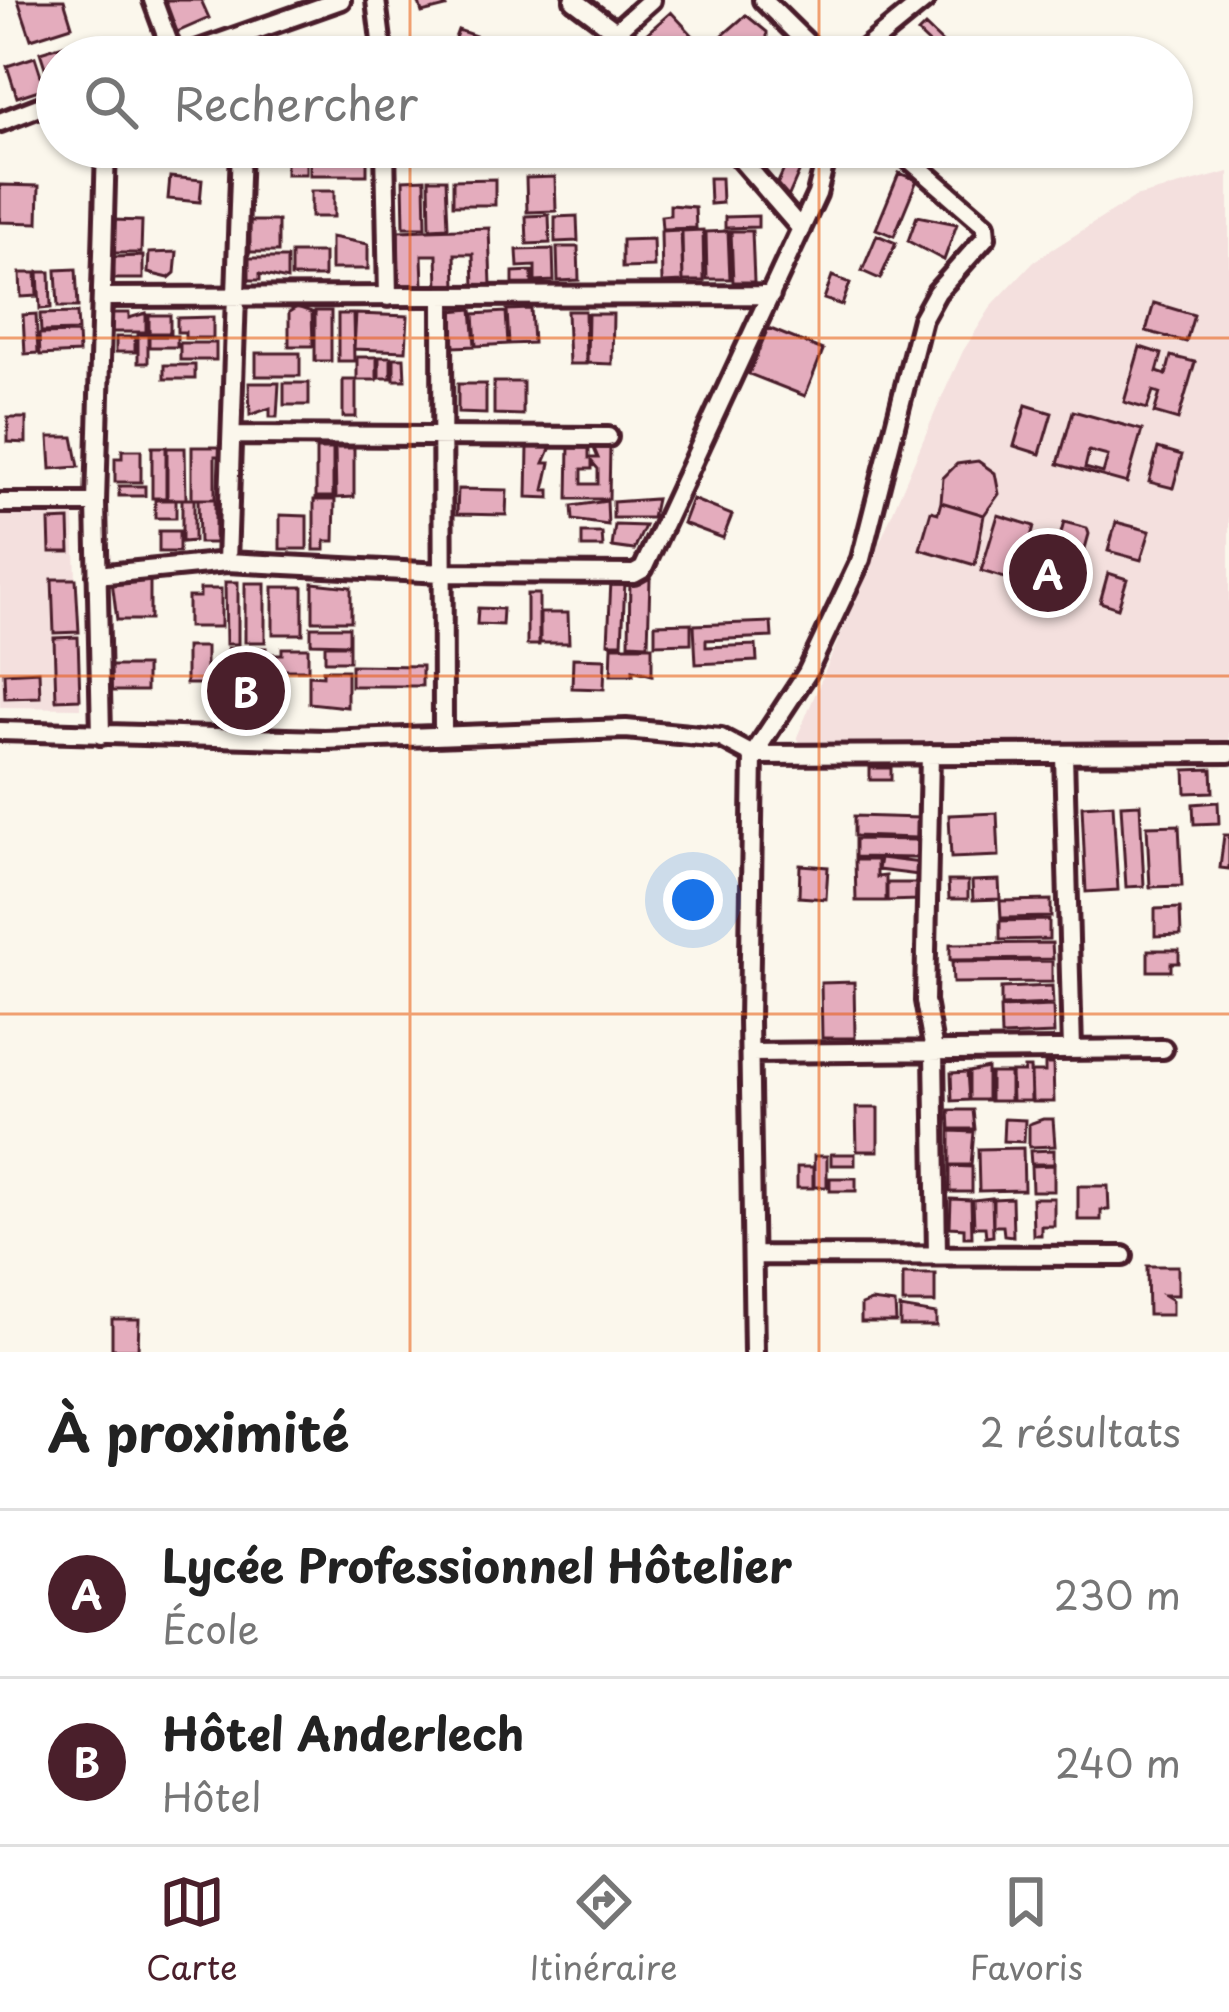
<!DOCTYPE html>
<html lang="fr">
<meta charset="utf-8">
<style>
body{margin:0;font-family:"Playpen Sans",sans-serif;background:#f2f2f2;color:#222}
.you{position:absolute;left:693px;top:900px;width:42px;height:42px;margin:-30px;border:9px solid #fff;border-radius:50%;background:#1a73e8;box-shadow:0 0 0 18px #1a73e833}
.badge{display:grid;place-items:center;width:78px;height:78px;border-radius:50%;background:#4a1f2b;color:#fff;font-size:39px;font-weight:700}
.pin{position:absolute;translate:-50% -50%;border:6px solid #fff;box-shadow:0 3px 12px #0006}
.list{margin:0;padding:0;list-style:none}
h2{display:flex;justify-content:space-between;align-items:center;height:156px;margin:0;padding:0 48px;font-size:51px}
h2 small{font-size:39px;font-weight:400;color:#767676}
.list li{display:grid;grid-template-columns:78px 1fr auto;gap:36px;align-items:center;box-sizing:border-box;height:168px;padding:0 48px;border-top:3px solid #e0e0e0}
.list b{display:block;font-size:45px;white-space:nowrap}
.list p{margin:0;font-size:39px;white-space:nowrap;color:#767676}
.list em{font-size:39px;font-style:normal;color:#767676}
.icon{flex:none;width:66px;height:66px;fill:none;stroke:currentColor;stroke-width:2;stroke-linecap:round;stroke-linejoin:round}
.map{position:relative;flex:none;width:1229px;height:1352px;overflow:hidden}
.search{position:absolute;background:#fff;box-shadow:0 3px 9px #0004;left:36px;right:36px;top:36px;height:132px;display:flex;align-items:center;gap:30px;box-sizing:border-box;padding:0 42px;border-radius:66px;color:#767676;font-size:45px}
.sheet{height:492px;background:#fff}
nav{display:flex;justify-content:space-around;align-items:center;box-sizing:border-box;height:168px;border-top:3px solid #e0e0e0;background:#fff;font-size:33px;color:#767676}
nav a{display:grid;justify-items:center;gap:6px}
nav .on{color:#4a1f2b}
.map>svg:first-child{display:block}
.built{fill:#f4e0de}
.building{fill:#e4acbd;stroke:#4a1f2b;stroke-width:3;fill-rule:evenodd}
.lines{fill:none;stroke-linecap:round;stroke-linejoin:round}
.street-casing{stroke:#4a1f2b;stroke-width:26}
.street{stroke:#fbf7ec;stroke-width:16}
.grid{fill:none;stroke:#e8590c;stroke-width:3;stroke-opacity:0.55}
</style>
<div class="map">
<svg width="1229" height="1352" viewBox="0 0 1229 1352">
<rect width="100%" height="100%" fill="#fbf7ec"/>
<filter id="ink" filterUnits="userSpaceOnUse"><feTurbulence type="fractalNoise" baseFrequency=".00833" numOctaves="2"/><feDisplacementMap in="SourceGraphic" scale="24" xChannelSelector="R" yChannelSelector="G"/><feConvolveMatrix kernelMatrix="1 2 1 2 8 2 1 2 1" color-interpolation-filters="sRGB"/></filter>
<g filter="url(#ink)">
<path class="built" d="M 1229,172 L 1229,741 L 802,746 L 797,737 L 936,410 L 963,351 L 993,304 L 1034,261 L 1135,197 Z
M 0,516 L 74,516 L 80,708 L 0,707 Z"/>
<path class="building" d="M 18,0 L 64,0 L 72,26 L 31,39 Z
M 163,0 L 201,0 L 209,18 L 177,32 Z
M 418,0 L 444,0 L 446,7 L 422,13 Z
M 671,12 L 698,41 L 680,57 L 663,43 L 656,50 L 644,36 Z
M 746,15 L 767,32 L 767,40 L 743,57 L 723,35 Z
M 925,26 L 947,47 L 940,54 L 918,33 Z
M 458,30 L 534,56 L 533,57 L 448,57 Z
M 76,41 L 81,57 L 57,57 L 57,87 L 52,89 L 40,52 Z
M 35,57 L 45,88 L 17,97 L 7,66 Z
M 286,147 L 306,147 L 306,174 L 286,174 Z
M 310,147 L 367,147 L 367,175 L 310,175 Z
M 794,147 L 810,147 L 787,200 L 776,187 Z
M 899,173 L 917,180 L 894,236 L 876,229 Z
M 170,177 L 202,180 L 200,202 L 168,199 Z
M 555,177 L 556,211 L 527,212 L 526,178 Z
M 709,178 L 721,178 L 722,203 L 710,204 Z
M 425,179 L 426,227 L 404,227 L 403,180 Z
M 429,179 L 446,179 L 448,227 L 430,228 Z
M 495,179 L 495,205 L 453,205 L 453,180 Z
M 0,185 L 39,186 L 38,223 L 0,222 Z
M 311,191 L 334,191 L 334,217 L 311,217 Z
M 670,205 L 695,207 L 696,228 L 662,229 L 661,216 L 670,215 Z
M 549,215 L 550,243 L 527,244 L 526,216 Z
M 577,216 L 578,241 L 555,242 L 555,217 Z
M 758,216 L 758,227 L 725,228 L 725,217 Z
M 917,216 L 957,224 L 944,260 L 908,241 Z
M 113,220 L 142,221 L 141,253 L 113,253 Z
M 250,221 L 278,221 L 278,252 L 250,252 Z
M 489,228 L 491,286 L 474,287 L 473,254 L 455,254 L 456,287 L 438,288 L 437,255 L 422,255 L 423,285 L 399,286 L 398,231 Z
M 681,230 L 683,282 L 662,283 L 661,231 Z
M 703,230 L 704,281 L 683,281 L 682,231 Z
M 728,231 L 730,279 L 707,279 L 706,232 Z
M 731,231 L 752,231 L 754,282 L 733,282 Z
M 877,235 L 896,243 L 880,279 L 862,271 Z
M 331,237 L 368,244 L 368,269 L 331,269 Z
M 653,239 L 654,267 L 622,268 L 622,240 Z
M 557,247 L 578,247 L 579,280 L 558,281 Z
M 553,249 L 554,281 L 535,282 L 535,266 L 518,267 L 517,250 Z
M 177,252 L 175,273 L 169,278 L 148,273 L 149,253 Z
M 291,253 L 324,253 L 324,277 L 291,277 Z
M 143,256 L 143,279 L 114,279 L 113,257 Z
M 249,258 L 287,258 L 287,280 L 260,274 L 260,280 L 249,280 Z
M 76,269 L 78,307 L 58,307 L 56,270 Z
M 532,271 L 532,286 L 513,287 L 513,272 Z
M 38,272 L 50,272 L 51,308 L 40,309 Z
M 20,273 L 36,273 L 37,296 L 21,297 Z
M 832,276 L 850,283 L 842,305 L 824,299 Z
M 1154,303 L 1194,315 L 1186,342 L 1146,331 Z
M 297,307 L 312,312 L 313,346 L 289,346 L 289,312 Z
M 472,309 L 475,346 L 454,347 L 451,311 Z
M 531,309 L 533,343 L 509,344 L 507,310 Z
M 315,311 L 331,311 L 331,361 L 315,361 Z
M 567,311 L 585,311 L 586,364 L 569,364 Z
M 506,312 L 508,344 L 476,346 L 474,314 Z
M 77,313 L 78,331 L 41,332 L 40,314 Z
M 112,313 L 129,313 L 129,318 L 146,313 L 146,332 L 112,332 Z
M 36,314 L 38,353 L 25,354 L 23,315 Z
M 338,314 L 353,314 L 354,361 L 338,361 Z
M 356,314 L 408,316 L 406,351 L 354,349 Z
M 588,314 L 613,314 L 612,364 L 587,363 Z
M 149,315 L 170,315 L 170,333 L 149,333 Z
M 213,317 L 213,338 L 185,338 L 185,332 L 177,332 L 177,318 Z
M 768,328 L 823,350 L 805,396 L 749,374 Z
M 78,333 L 79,353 L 40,355 L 39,334 Z
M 138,335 L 148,335 L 148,363 L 138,363 Z
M 149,336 L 177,336 L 177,347 L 149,347 Z
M 116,337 L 135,337 L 135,352 L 116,352 Z
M 180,343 L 216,343 L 216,360 L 180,360 Z
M 1140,347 L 1162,354 L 1157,372 L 1166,375 L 1171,356 L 1195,362 L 1178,420 L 1154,413 L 1160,393 L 1153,391 L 1147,409 L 1124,402 Z
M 256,353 L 300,353 L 300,376 L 256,376 Z
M 357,357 L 377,357 L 377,380 L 357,380 Z
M 379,357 L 391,357 L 391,378 L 379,378 Z
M 394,358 L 404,358 L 405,380 L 394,380 Z
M 164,365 L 195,365 L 195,379 L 164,379 Z
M 343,380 L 356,380 L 356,417 L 343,417 Z
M 494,382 L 523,382 L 523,415 L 494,414 Z
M 249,383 L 279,383 L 277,417 L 270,417 L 270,408 L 250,415 Z
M 284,383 L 309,383 L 309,405 L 284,405 Z
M 458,384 L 486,384 L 486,414 L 458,413 Z
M 1026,405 L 1052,413 L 1040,454 L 1014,446 Z
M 1073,411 L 1142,430 L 1127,483 L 1058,464 ZM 1089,451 L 1108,456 L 1103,473 L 1085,468 Z
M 8,418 L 26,418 L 26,443 L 8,442 Z
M 49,437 L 73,437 L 79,467 L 51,469 Z
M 569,445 L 589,446 L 589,458 L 598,458 L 593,446 L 610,446 L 609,499 L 568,499 ZM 592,462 L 598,469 L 598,484 L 582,484 L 582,469 L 592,469 Z
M 152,447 L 166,447 L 166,498 L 152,498 Z
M 192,447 L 220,447 L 220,456 L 215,456 L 215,499 L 192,499 Z
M 528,447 L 551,447 L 544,463 L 550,463 L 544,490 L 550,490 L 550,498 L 527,497 Z
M 167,448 L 185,448 L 186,499 L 167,499 Z
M 335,448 L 354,448 L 354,497 L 336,498 Z
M 1158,448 L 1182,455 L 1173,488 L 1149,482 Z
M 316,449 L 333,449 L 333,497 L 316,497 Z
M 122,450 L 141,450 L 141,482 L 115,482 L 115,458 L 122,458 Z
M 978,461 L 995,473 L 999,494 L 984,515 L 941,502 L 943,478 L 957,464 Z
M 119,486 L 145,486 L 145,496 L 119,496 Z
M 458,489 L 507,490 L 506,515 L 457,514 Z
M 182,499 L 194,499 L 194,541 L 182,542 Z
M 198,499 L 215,499 L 215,543 L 199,543 Z
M 656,499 L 652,518 L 613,518 L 613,502 Z
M 692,499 L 732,515 L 723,538 L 683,523 Z
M 155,500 L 176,500 L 176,518 L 155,518 Z
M 314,500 L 335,500 L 334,541 L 325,541 L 325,550 L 314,550 Z
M 607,501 L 608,525 L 573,520 L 572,506 Z
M 941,502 L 984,515 L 975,565 L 920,549 L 931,511 L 938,513 Z
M 280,515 L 307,516 L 307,549 L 280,549 Z
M 998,515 L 1034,526 L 1028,548 L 1033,550 L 1018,582 L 981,571 Z
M 69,520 L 70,552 L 50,552 L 49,521 Z
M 1064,522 L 1087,528 L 1089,534 L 1073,592 L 1047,585 Z
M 1116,522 L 1150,531 L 1141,560 L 1108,551 Z
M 615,525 L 645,526 L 634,550 L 612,547 Z
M 159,531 L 179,531 L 179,552 L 159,552 Z
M 582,533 L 602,533 L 603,547 L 582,547 Z
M 1108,573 L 1127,579 L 1118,608 L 1100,602 Z
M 52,579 L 76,579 L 79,632 L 54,633 Z
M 630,579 L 650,579 L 648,644 L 629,643 Z
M 112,581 L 150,581 L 150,620 L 117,620 Z
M 611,581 L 625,582 L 622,643 L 608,643 Z
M 225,582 L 238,582 L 238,644 L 226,644 Z
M 245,583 L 265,583 L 265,642 L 245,642 Z
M 313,583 L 351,587 L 351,621 L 313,621 Z
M 273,587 L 303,587 L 303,634 L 273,634 Z
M 200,589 L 221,589 L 221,627 L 188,627 L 188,597 L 200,597 Z
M 527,594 L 539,594 L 539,645 L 527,645 Z
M 478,608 L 503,609 L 502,625 L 477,624 Z
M 540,613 L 568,613 L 569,643 L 540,643 Z
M 771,622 L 772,637 L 706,640 L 706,647 L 756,645 L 757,661 L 696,664 L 694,625 Z
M 691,623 L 691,643 L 655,644 L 655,624 Z
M 311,627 L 349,627 L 349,644 L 311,643 Z
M 78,637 L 80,699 L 56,700 L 54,638 Z
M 325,645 L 349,645 L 349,661 L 325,661 Z
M 612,646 L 652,646 L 652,675 L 633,670 L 633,675 L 611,675 Z
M 186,647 L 206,647 L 206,684 L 186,684 Z
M 228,648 L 266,648 L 266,697 L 228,697 Z
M 282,648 L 308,648 L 308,670 L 268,670 L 267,654 L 282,654 Z
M 573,658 L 605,659 L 604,689 L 572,688 Z
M 351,665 L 422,666 L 422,686 L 351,686 Z
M 109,666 L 146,666 L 146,691 L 109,691 Z
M 323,670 L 347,670 L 347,707 L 309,703 L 309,675 L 323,676 Z
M 39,671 L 40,697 L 5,698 L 4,673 Z
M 870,768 L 891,768 L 891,780 L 870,780 Z
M 1212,769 L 1213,792 L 1186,793 L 1185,770 Z
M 1218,802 L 1219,823 L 1194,824 L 1193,804 Z
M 1113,804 L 1118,890 L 1086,892 L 1082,806 Z
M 1140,804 L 1144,886 L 1126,887 L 1121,805 Z
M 997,813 L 999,856 L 951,858 L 949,815 Z
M 854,816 L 919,818 L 918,838 L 854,836 Z
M 1179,825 L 1182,886 L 1150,887 L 1147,826 Z
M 1224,835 L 1229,835 L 1229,869 L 1220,868 Z
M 855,839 L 917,840 L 917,858 L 855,857 Z
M 880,858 L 921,863 L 919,875 L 878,870 Z
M 855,860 L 877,860 L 877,877 L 886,876 L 886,901 L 856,901 Z
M 800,865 L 828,867 L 826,899 L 799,897 Z
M 999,880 L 1000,899 L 973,900 L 972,881 Z
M 948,881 L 968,881 L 968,899 L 949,899 Z
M 887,883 L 919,883 L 919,900 L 887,901 Z
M 1051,900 L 1051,917 L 1001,918 L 1000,901 Z
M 1180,908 L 1181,935 L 1155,936 L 1155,909 Z
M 1049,920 L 1049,939 L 1000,940 L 1000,921 Z
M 1052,943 L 1053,959 L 950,960 L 950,944 Z
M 1148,950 L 1179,950 L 1179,963 L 1171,963 L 1171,971 L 1148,971 Z
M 1052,961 L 1052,982 L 953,983 L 952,962 Z
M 854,982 L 855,1038 L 822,1038 L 821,983 Z
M 1052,986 L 1053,1004 L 1001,1006 L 1001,988 Z
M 1053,1006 L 1054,1034 L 1001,1036 L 1000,1008 Z
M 1045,1064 L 1053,1064 L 1054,1102 L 1032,1102 L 1031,1072 L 1045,1072 Z
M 987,1068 L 987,1100 L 969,1100 L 969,1072 Z
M 1024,1068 L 1030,1068 L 1031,1101 L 1012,1101 L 1011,1072 L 1024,1072 Z
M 967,1072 L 969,1100 L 952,1101 L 951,1073 Z
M 990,1073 L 1010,1073 L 1010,1101 L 990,1101 Z
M 856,1108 L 878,1108 L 878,1151 L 857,1151 Z
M 949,1110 L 973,1110 L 975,1129 L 950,1129 Z
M 1004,1119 L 1025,1120 L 1024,1142 L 1003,1141 Z
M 1043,1119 L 1053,1119 L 1055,1146 L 1029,1147 L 1029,1124 Z
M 950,1131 L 974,1132 L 971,1165 L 950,1165 Z
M 1023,1148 L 1024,1190 L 979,1191 L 978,1149 Z
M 1054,1150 L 1054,1164 L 1031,1164 L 1030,1151 Z
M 831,1154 L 855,1154 L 855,1165 L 831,1165 Z
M 814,1156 L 827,1156 L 827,1187 L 814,1187 Z
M 1054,1165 L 1054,1191 L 1032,1191 L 1031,1166 Z
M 950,1166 L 972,1167 L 972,1192 L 950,1192 Z
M 797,1167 L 813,1167 L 813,1188 L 797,1188 Z
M 830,1178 L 856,1178 L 856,1191 L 830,1191 Z
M 1078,1186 L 1108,1186 L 1109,1210 L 1101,1210 L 1101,1220 L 1078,1220 Z
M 992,1198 L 993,1236 L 986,1237 L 985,1227 L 974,1227 L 973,1200 Z
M 1012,1198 L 1013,1236 L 1004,1235 L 1003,1226 L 993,1226 L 993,1199 Z
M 1032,1198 L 1054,1198 L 1054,1226 L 1041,1226 L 1041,1235 L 1033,1235 Z
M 951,1199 L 971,1200 L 972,1237 L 964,1237 L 964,1228 L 950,1227 Z
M 1147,1266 L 1178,1266 L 1178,1295 L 1164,1295 L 1172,1300 L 1172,1315 L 1148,1315 Z
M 903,1274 L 935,1274 L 935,1303 L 903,1303 Z
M 871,1301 L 895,1304 L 896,1322 L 861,1322 L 861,1305 Z
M 900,1308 L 936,1314 L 936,1326 L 900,1326 Z
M 112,1319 L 139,1319 L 138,1349 L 112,1349 Z"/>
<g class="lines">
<defs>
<path id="street" d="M 153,0 L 174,57
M 376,0 L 383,57
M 574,0 L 650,57
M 763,0 L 821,57
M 616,31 L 651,0
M 179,57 L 341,0
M 855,57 L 925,0
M 0,122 L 57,100
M 385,147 L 388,297
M 730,147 L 801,229
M 104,297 L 771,295
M 442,298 L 443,734
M 232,435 L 608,437
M 0,503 L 96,503
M 227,562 L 241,147
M 97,575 L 227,562 L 443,573 L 634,574 L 643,569 L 817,194 L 828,150
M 0,731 L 324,740 L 626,729 L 721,738 L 753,755 L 1229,753
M 101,735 L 96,503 L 106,147
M 930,754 L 925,1001 L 934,1051 L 937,1255
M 1064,755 L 1072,1050
M 750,1053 L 1163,1049
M 754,1255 L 1123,1256
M 754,1352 L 749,1020 L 753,755 L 807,673 L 861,559 L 922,319 L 937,292 L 986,237 L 985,225 L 909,159"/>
</defs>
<use href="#street" class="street-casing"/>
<use href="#street" class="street"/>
</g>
</g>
<path class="grid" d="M 410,0 L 410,57M 819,0 L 819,57M 410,147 L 410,1352M 819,147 L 819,1352M 0,338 L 1229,338M 0,676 L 1229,676M 0,1014 L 1229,1014"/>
</svg>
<div class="you"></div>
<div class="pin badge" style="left:1048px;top:573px">A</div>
<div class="pin badge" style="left:246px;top:691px">B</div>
<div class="search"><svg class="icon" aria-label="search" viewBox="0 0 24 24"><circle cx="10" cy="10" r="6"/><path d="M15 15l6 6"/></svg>Rechercher</div>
</div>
<section class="sheet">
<h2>À proximité<small>2 résultats</small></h2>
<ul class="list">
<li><span class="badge">A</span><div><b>Lycée Professionnel Hôtelier</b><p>École</p></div><em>230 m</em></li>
<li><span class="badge">B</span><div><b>Hôtel Anderlech</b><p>Hôtel</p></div><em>240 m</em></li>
</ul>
</section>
<nav>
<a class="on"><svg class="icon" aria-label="map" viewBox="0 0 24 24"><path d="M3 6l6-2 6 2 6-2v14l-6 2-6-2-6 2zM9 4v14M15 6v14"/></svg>Carte</a>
<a><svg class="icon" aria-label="directions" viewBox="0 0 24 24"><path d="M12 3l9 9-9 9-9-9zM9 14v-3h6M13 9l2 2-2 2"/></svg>Itinéraire</a>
<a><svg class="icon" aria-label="saved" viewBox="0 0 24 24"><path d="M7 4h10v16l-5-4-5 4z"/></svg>Favoris</a>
</nav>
